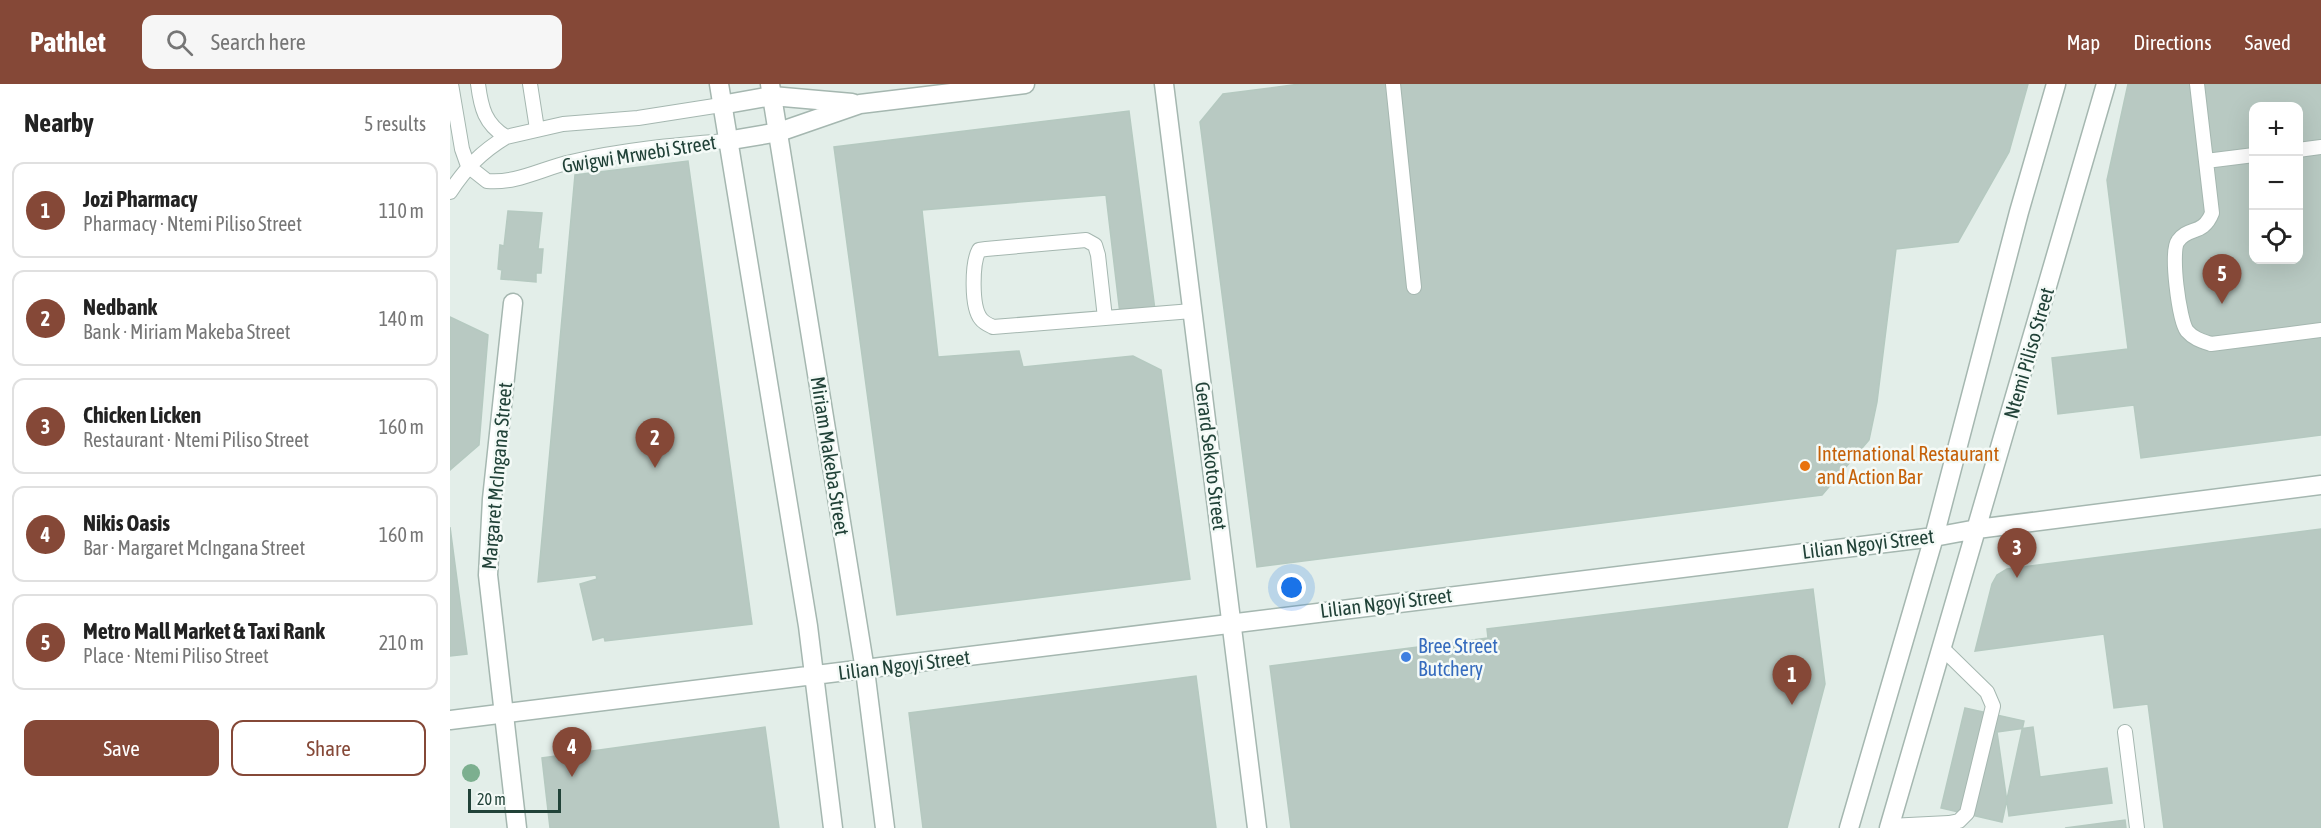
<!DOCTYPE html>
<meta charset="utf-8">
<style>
body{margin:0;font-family:"Asap Condensed",sans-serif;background:#f6f6f6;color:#222}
.controls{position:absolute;right:18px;top:18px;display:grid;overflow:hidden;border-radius:12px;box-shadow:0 6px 24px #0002}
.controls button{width:54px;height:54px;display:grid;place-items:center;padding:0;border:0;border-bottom:2px solid #e0e0e0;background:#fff;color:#222;font:30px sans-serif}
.scale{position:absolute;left:18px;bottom:15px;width:93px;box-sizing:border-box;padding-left:6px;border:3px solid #214238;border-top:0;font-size:16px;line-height:21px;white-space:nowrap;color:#214238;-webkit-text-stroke:4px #f4faf7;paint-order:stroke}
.you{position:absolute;left:842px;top:504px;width:21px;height:21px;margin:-15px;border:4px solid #fff;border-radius:50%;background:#1a73e8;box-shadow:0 0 0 9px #1a73e833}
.badge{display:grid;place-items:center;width:39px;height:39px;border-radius:50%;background:#854837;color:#fff;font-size:20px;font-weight:700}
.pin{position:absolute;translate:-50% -50px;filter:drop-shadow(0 2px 3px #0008)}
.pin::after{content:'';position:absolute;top:32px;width:21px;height:18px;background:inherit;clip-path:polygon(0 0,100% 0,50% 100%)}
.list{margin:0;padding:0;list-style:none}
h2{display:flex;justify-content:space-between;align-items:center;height:78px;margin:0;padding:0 24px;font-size:26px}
h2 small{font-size:20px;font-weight:400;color:#767676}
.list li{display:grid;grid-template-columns:39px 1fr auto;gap:18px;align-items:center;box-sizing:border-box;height:96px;margin:0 12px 12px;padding:0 12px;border:2px solid #e0e0e0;border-radius:12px}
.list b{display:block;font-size:22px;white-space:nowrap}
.list p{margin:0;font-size:20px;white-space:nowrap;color:#767676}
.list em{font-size:20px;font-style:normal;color:#767676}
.actions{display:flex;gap:12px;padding:18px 24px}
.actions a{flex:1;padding:14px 0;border:2px solid #854837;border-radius:12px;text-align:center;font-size:21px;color:#854837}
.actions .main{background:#854837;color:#fff}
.icon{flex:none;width:33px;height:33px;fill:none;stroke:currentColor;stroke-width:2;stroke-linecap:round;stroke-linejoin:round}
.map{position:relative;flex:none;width:1871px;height:744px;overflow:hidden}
header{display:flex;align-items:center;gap:36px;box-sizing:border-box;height:84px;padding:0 30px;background:#854837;color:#fff}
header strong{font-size:28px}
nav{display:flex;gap:33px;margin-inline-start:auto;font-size:21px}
.search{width:420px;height:54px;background:#f6f6f6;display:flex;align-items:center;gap:15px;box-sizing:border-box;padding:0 21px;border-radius:12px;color:#767676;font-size:22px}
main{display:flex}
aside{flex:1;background:#fff}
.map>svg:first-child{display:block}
.building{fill:#b8c9c2;stroke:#b5c9c0;stroke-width:1.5;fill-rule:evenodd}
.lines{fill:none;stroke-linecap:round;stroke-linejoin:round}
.service-casing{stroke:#a5b7b0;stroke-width:16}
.minor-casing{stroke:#a5b7b0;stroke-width:21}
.tertiary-casing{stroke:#a5b7b0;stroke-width:21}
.service{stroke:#fff;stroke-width:14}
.minor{stroke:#fff;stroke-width:18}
.tertiary{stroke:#fff;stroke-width:18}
.tree{fill:#7caf8f}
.food-dot{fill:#e8710a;stroke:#f4faf7;stroke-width:2}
.shop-dot{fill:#3f7fe0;stroke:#f4faf7;stroke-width:2}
.labels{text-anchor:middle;stroke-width:5;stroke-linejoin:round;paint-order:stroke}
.street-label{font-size:20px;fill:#214238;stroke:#f4faf7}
.food-label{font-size:20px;fill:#c56008;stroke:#f4faf7;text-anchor:start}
.shop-label{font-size:20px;fill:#366cbe;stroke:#f4faf7;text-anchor:start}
</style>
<header>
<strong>Pathlet</strong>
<div class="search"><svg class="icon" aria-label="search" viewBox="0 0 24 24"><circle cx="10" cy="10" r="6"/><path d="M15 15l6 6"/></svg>Search here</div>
<nav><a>Map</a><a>Directions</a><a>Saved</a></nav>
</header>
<main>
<aside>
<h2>Nearby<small>5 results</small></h2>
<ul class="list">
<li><span class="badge">1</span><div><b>Jozi Pharmacy</b><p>Pharmacy · Ntemi Piliso Street</p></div><em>110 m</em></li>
<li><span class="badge">2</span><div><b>Nedbank</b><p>Bank · Miriam Makeba Street</p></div><em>140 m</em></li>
<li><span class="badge">3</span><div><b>Chicken Licken</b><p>Restaurant · Ntemi Piliso Street</p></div><em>160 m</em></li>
<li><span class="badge">4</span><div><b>Nikis Oasis</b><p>Bar · Margaret McIngana Street</p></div><em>160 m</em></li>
<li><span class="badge">5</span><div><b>Metro Mall Market &amp; Taxi Rank</b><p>Place · Ntemi Piliso Street</p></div><em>210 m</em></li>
</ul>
<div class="actions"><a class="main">Save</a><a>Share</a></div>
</aside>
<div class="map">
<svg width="1871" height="744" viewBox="0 0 1871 744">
<rect width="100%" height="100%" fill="#e3eee9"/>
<path class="building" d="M 850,0 L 1578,0 L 1559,68 L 1508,158 L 1446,165 L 1427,318 L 1419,356 L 1372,411 L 807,483 L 750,38 L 773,10 Z
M 1678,0 L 1871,0 L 1871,351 L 1691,374 L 1684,321 L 1608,330 L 1602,274 L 1678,265 L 1657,96 ZM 1804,22 L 1848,22 L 1848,176 L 1804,176 Z
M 679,27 L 705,226 L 670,230 L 656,111 L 472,126 L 488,273 L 569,267 L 573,283 L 683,272 L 711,286 L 740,495 L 447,531 L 384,63 Z
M 238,77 L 302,540 L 155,557 L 154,553 L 143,556 L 130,500 L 147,495 L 146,491 L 88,498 L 125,91 Z
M 58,127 L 92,129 L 88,165 L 93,165 L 91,189 L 86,189 L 86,198 L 51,195 L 52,186 L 48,185 L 50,161 L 54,162 Z
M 0,233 L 38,251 L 29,361 L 0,386 Z
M 0,443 L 17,570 L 0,572 Z
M 1871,445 L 1871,744 L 1714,744 L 1698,620 L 1664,624 L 1654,550 L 1525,567 L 1542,500 L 1547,491 L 1557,485 Z
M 1363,505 L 1375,600 L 1337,744 L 841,744 L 820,582 L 1038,554 L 1037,545 Z
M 746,592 L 766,744 L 473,744 L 459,629 Z
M 1515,624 L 1574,637 L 1552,738 L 1491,724 Z
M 315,643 L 329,744 L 100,744 L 92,674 Z
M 1583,643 L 1590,693 L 1657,684 L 1662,719 L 1559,732 L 1547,648 Z
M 1675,736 L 1676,744 L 1615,744 Z"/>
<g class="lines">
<defs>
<path id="service" d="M 1,0 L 12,65 L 18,82 L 37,97 C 66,100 93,84 121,78 C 172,66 224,61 276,57
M 28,0 C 31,24 35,40 56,53 L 113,40 L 188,34 L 271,21
M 80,0 L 87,45
M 943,0 L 964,203
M 1747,0 L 1762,129 C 1753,152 1738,142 1728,157 C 1720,167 1729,236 1737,247 C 1744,255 1752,257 1761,260 L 1871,246
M 1848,66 L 1871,63
M 1756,77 L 1804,71
M 0,108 C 16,84 31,68 56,53
M 655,234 L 648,171 L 645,161 L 636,156 L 536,165 L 529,166 C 522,179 521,223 531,235 C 534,239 539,241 543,243 L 742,227
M 1675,648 L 1687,744
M 1439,742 L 1499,739 L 1509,737 L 1517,729 L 1543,622 L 1537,608 L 1492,564"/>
<path id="minor" d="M 714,0 L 807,744
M 271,21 L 322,12 L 402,19
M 276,57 L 329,48 L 410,20 L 575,0
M 63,219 L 42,415 L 38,491 L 67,744"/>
<path id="tertiary" d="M 269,0 L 358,542 L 383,744
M 320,0 L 415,586 L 435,744
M 0,636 L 1484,453 L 1527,445 L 1871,401
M 1399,744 L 1484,453 L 1569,128 L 1606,0
M 1439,744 L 1656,0"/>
</defs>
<use href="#service" class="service-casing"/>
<use href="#minor" class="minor-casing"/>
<use href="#tertiary" class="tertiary-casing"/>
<use href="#service" class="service"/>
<use href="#minor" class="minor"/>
<use href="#tertiary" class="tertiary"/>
</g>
<circle class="tree" cx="21" cy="689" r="9"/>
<circle class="food-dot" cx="1355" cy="382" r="6"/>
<circle class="shop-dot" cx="956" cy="573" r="6"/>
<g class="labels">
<g class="street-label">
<text transform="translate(189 70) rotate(-9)" y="7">Gwigwi Mrwebi Street</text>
<text transform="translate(1579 269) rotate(-74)" y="7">Ntemi Piliso Street</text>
<text transform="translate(380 372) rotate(81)" y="7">Miriam Makeba Street</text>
<text transform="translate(761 372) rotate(83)" y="7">Gerard Sekoto Street</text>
<text transform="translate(47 392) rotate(-85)" y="7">Margaret McIngana Street</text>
<text transform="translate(1418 460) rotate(-7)" y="7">Lilian Ngoyi Street</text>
<text transform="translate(936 519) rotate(-7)" y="7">Lilian Ngoyi Street</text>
<text transform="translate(454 581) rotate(-7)" y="7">Lilian Ngoyi Street</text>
</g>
<g class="food-label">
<text x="1367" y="377">International Restaurant<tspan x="1367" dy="23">and Action Bar</tspan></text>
</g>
<g class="shop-label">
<text x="968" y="569">Bree Street<tspan x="968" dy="23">Butchery</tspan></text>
</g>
</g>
</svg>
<div class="controls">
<button>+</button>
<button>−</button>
<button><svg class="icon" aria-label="locate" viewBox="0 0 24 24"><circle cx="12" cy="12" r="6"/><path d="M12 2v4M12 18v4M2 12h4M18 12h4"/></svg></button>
</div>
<div class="scale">20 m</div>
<div class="you"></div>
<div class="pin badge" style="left:1342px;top:621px">1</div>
<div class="pin badge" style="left:205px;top:384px">2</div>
<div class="pin badge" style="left:1567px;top:494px">3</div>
<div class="pin badge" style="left:122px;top:693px">4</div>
<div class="pin badge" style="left:1772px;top:220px">5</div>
</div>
</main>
